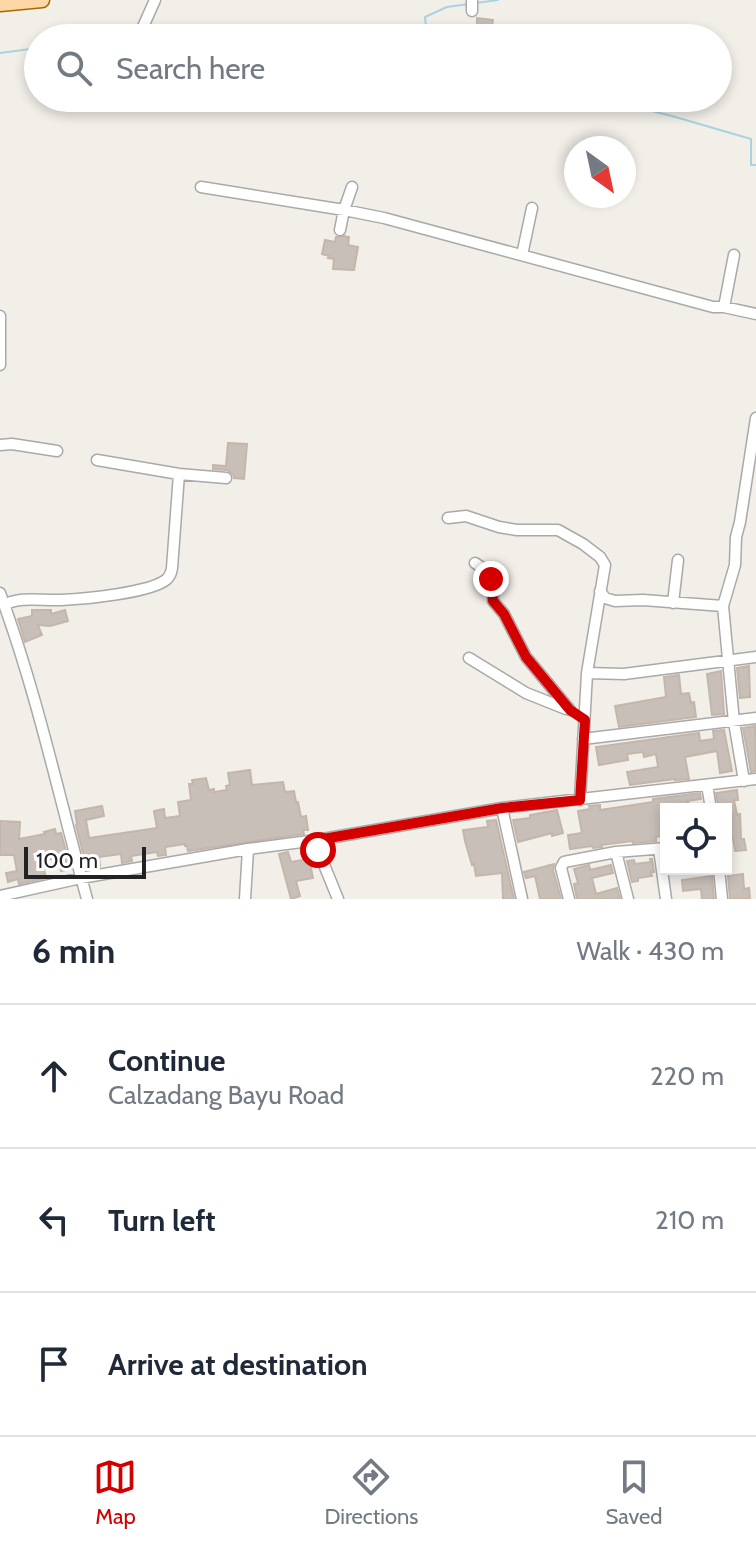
<!DOCTYPE html>
<meta charset="utf-8">
<style>
body{margin:0;font-family:Cabin,sans-serif;background:#f2f2f3;color:#1f2937}
.controls{position:absolute;right:24px;bottom:24px;display:grid;overflow:hidden;border-radius:0px;box-shadow:0 4px 12px #0003}
.controls button{width:72px;height:72px;display:grid;place-items:center;padding:0;border:0;border-bottom:2px solid #e0e1e3;background:#fff;color:#1f2937;font:40px sans-serif}
.compass{position:absolute;left:564px;top:136px;width:72px;height:72px;border-radius:50%;background:#fff;box-shadow:0 4px 12px #0003;rotate:147deg}
.scale{position:absolute;left:24px;bottom:20px;width:122px;box-sizing:border-box;padding-left:8px;border:4px solid #222;border-top:0;font-size:22px;line-height:28px;white-space:nowrap;color:#222;-webkit-text-stroke:6px #fff;paint-order:stroke}
.stop{position:absolute;width:24px;height:24px;margin:-18px;border:6px solid #d40000;border-radius:50%;background:#fff}
.stop.end{background:#d40000;border-color:#fff;box-shadow:0 2px 8px #0008}
.list{margin:0;padding:0;list-style:none}
h2{display:flex;justify-content:space-between;align-items:center;height:104px;margin:0;padding:0 32px;font-size:34px}
h2 small{font-size:26px;font-weight:400;color:#747a83}
.list li{display:grid;grid-template-columns:52px 1fr auto;gap:24px;align-items:center;box-sizing:border-box;height:144px;padding:0 32px;border-top:2px solid #e0e1e3}
.list b{display:block;font-size:30px;white-space:nowrap}
.list p{margin:0;font-size:26px;white-space:nowrap;color:#747a83}
.list em{font-size:26px;font-style:normal;color:#747a83}
.icon{flex:none;width:44px;height:44px;fill:none;stroke:currentColor;stroke-width:2;stroke-linecap:round;stroke-linejoin:round}
.map{position:relative;flex:none;width:756px;height:899px;overflow:hidden}
.search{position:absolute;background:#fff;box-shadow:0 4px 12px #0003;left:24px;right:24px;top:24px;height:88px;display:flex;align-items:center;gap:20px;box-sizing:border-box;padding:0 28px;border-radius:44px;color:#747a83;font-size:30px}
.sheet{height:536px;background:#fff}
nav{display:flex;justify-content:space-around;align-items:center;box-sizing:border-box;height:112px;border-top:2px solid #e0e1e3;background:#fff;font-size:22px;color:#747a83}
nav a{display:grid;justify-items:center;gap:4px}
nav .on{color:#d40000}
.map>svg:first-child{display:block}
.lines{fill:none;stroke-linecap:round;stroke-linejoin:round}
.stream{stroke:#aad3df;stroke-width:2}
.building{fill:#c7bfb8;stroke:#c4b6ab;stroke-width:2}
.minor-casing{stroke:#a9a9a9;stroke-width:13}
.major-casing{stroke:#a06b00;stroke-width:17}
.minor{stroke:#fff;stroke-width:10}
.major{stroke:#fcd6a4;stroke-width:14}
.route{stroke:#d40000;stroke-width:10}
</style>
<div class="map">
<svg width="756" height="899" viewBox="0 0 756 899">
<rect width="100%" height="100%" fill="#f2efe9"/>
<g class="lines">
<path class="stream" d="M 476,3 L 498,0
M 144,35 L 188,31 L 289,38
M 107,38 L 138,36
M 427,38 L 425,17 L 447,7 L 469,4
M 0,53 L 38,48
M 600,98 L 672,116 L 751,139 L 751,165 L 756,165"/>
</g>
<path class="building" d="M 477,18 L 493,20 L 490,38 L 461,38 L 463,26 L 477,28 Z
M 344,236 L 349,237 L 348,245 L 358,247 L 354,270 L 333,269 L 334,259 L 328,258 L 329,256 L 322,254 L 325,240 L 335,242 L 336,237 Z
M 228,443 L 247,444 L 244,479 L 234,478 L 233,474 L 227,470 L 213,469 L 213,465 L 226,466 Z
M 32,610 L 51,610 L 51,614 L 65,610 L 68,621 L 50,626 L 38,625 L 42,635 L 25,642 L 18,619 L 32,616 Z
M 749,666 L 750,697 L 740,698 L 737,668 Z
M 721,671 L 724,714 L 712,715 L 707,674 Z
M 679,675 L 681,694 L 689,693 L 691,703 L 694,702 L 696,717 L 619,727 L 615,706 L 666,697 L 664,677 Z
M 755,726 L 756,771 L 751,772 L 743,728 Z
M 724,730 L 732,771 L 720,773 L 717,751 L 685,757 L 689,779 L 675,780 L 675,779 L 630,785 L 627,772 L 658,767 L 656,754 L 644,757 L 643,752 L 627,754 L 628,760 L 599,765 L 596,747 L 699,733 L 700,741 L 714,739 L 713,731 Z
M 250,770 L 252,785 L 283,782 L 285,792 L 294,791 L 296,802 L 298,802 L 301,817 L 306,816 L 308,830 L 303,830 L 304,834 L 188,851 L 187,846 L 185,846 L 185,844 L 165,847 L 166,855 L 158,856 L 157,852 L 131,856 L 132,861 L 122,863 L 121,854 L 106,856 L 99,857 L 100,866 L 87,869 L 76,825 L 77,824 L 75,811 L 102,806 L 104,816 L 86,820 L 89,838 L 157,828 L 154,811 L 164,809 L 165,818 L 180,816 L 178,802 L 191,800 L 189,784 L 193,784 L 192,780 L 206,778 L 209,790 L 214,789 L 214,792 L 227,790 L 226,786 L 230,785 L 228,773 Z
M 737,790 L 738,800 L 734,800 L 737,815 L 740,814 L 741,839 L 744,839 L 746,850 L 735,851 L 733,839 L 726,840 L 726,809 L 719,809 L 716,793 Z
M 700,793 L 701,799 L 688,801 L 689,807 L 664,811 L 666,835 L 656,837 L 656,841 L 633,843 L 632,841 L 601,845 L 602,847 L 593,848 L 592,846 L 570,849 L 568,835 L 582,833 L 578,811 L 590,809 L 589,806 L 600,805 L 600,810 L 653,802 L 653,799 Z
M 557,810 L 563,833 L 552,836 L 552,833 L 518,842 L 513,820 L 530,818 L 530,815 Z
M 496,820 L 514,899 L 503,899 L 502,873 L 476,876 L 474,864 L 472,865 L 465,841 L 463,830 L 488,827 L 487,821 Z
M 0,821 L 20,822 L 19,839 L 45,834 L 44,832 L 55,829 L 56,834 L 61,833 L 71,869 L 61,871 L 58,857 L 42,861 L 46,878 L 19,884 L 18,879 L 8,882 L 6,873 L 17,871 L 14,855 L 0,855 Z
M 288,852 L 291,862 L 309,859 L 313,878 L 296,881 L 300,896 L 291,899 L 279,854 Z
M 650,859 L 652,859 L 654,872 L 651,872 L 652,876 L 638,878 L 638,881 L 632,882 L 627,861 L 634,860 L 635,864 L 651,862 Z
M 554,864 L 553,870 L 561,899 L 540,899 L 535,876 L 526,878 L 524,872 Z
M 589,865 L 590,870 L 611,865 L 613,873 L 592,878 L 596,894 L 617,888 L 620,899 L 577,899 L 574,884 L 578,883 L 574,869 Z
M 743,874 L 744,889 L 749,888 L 750,899 L 730,899 L 728,876 Z
M 712,876 L 714,899 L 702,899 L 701,889 L 683,891 L 682,880 Z"/>
<g class="lines">
<defs>
<path id="minor" d="M 472,11 L 472,0
M 140,38 L 142,29 L 155,0
M 201,187 L 344,210 L 384,218 L 713,307 L 724,307 L 756,314
M 340,230 L 344,210 L 352,187
M 522,255 L 532,208
M 724,307 L 734,255
M 0,316 L 0,365
M 0,445 L 12,444 L 57,451
M 97,460 L 179,474 L 226,478
M 448,518 L 466,516 L 499,527 L 517,530 L 558,530 L 583,544 L 600,557 L 605,565 L 587,673 L 580,800
M 475,563 C 491,572 493,584 493,601 L 504,614 L 526,657 L 570,710
M 600,591 L 605,598 L 615,601 L 643,600 L 723,606
M 0,593 C 37,693 59,797 87,899
M 673,603 L 678,560
M 4,605 C 21,596 42,601 61,600 C 83,599 151,593 167,579 C 171,575 171,573 172,568 L 179,474
M 469,658 L 526,693 L 566,709
M 587,673 L 624,674 L 756,657
M 583,739 L 756,718
M 744,781 L 734,722 L 723,606 L 735,565 L 736,537 L 740,522 L 756,418
M 707,785 L 711,809
M 502,808 L 522,899
M 317,840 L 318,850 L 338,899
M 659,849 L 666,899
M 616,852 L 628,899
M 719,869 L 722,899
M 0,896 L 81,878 L 248,849 L 317,840 L 502,808 L 756,779
M 245,899 L 248,849
M 569,899 L 561,868 L 564,862 L 616,852 L 666,848"/>
<path id="major" d="M 0,4 L 42,0"/>
</defs>
<use href="#minor" class="minor-casing"/>
<use href="#major" class="major-casing"/>
<use href="#minor" class="minor"/>
<use href="#major" class="major"/>
</g>
<g class="lines">
<path class="route" d="M 318,850 L 317,840 L 502,808 L 580,800 L 585,720 L 570,710 L 526,657 L 504,614 L 493,601 L 491,579"/>
</g>
</svg>
<div class="controls">
<button><svg class="icon" aria-label="locate" viewBox="0 0 24 24"><circle cx="12" cy="12" r="6"/><path d="M12 2v4M12 18v4M2 12h4M18 12h4"/></svg></button>
</div>
<svg class="compass" viewBox="-18 -18 36 36"><path d="M0-13l5 13h-10z" fill="#e53935"/><path d="M0 13l5-13h-10z" fill="#747a83"/></svg>
<div class="scale">100 m</div>
<div class="stop" style="left:318px;top:850px"></div>
<div class="stop end" style="left:491px;top:579px"></div>
<div class="search"><svg class="icon" aria-label="search" viewBox="0 0 24 24"><circle cx="10" cy="10" r="6"/><path d="M15 15l6 6"/></svg>Search here</div>
</div>
<section class="sheet">
<h2>6 min<small>Walk · 430 m</small></h2>
<ul class="list">
<li><svg class="icon" aria-label="ahead" viewBox="0 0 24 24"><path d="M12 20V5M6 11l6-6 6 6"/></svg><div><b>Continue</b><p>Calzadang Bayu Road</p></div><em>220 m</em></li>
<li><svg class="icon" aria-label="left" viewBox="0 0 24 24"><path d="M17 20v-9H6M10 6l-5 5 5 5"/></svg><div><b>Turn left</b></div><em>210 m</em></li>
<li><svg class="icon" aria-label="arrive" viewBox="0 0 24 24"><path d="M6 21V4h12l-3 4 3 4H6"/></svg><div><b>Arrive at destination</b></div></li>
</ul>
</section>
<nav>
<a class="on"><svg class="icon" aria-label="map" viewBox="0 0 24 24"><path d="M3 6l6-2 6 2 6-2v14l-6 2-6-2-6 2zM9 4v14M15 6v14"/></svg>Map</a>
<a><svg class="icon" aria-label="directions" viewBox="0 0 24 24"><path d="M12 3l9 9-9 9-9-9zM9 14v-3h6M13 9l2 2-2 2"/></svg>Directions</a>
<a><svg class="icon" aria-label="saved" viewBox="0 0 24 24"><path d="M7 4h10v16l-5-4-5 4z"/></svg>Saved</a>
</nav>
